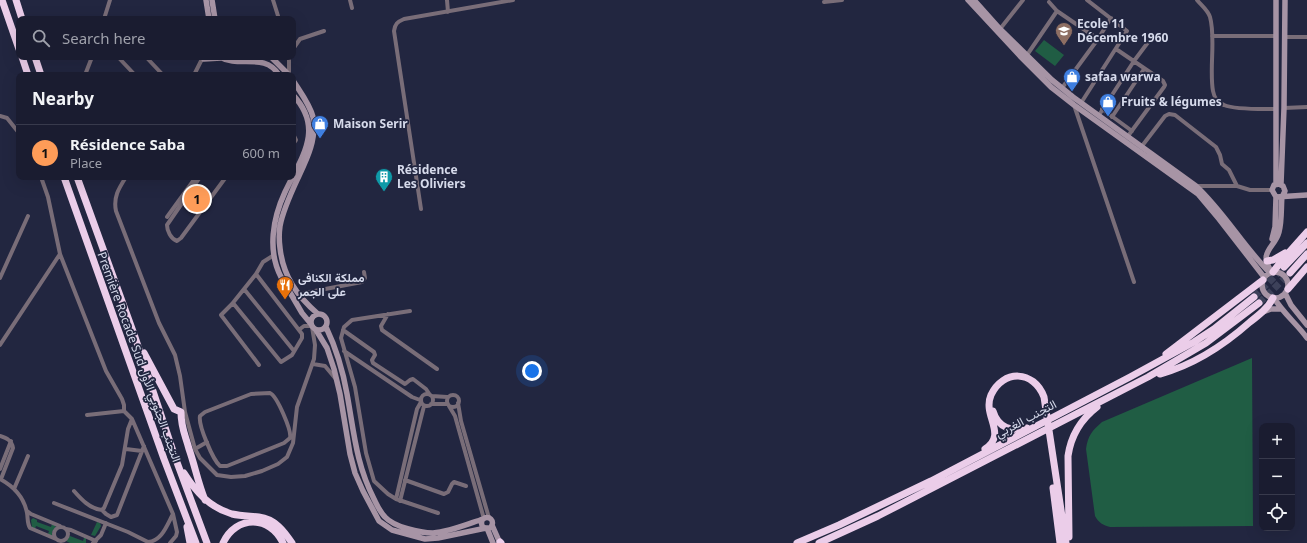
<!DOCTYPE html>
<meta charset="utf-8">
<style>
body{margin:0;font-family:"Noto Sans",Vazirmatn,sans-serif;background:#232538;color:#f1f3f6}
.controls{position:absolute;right:12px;bottom:12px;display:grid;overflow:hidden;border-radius:8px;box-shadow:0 4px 16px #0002}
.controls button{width:36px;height:36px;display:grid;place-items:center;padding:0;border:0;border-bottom:1px solid #383a4c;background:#1a1c30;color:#f1f3f6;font:20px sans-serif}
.you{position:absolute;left:532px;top:371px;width:14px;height:14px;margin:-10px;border:3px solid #fff;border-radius:50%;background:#1a73e8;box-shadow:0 0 0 6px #1a73e833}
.badge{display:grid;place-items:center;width:26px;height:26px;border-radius:50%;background:#fe9c58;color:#111;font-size:13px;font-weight:700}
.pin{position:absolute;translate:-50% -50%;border:2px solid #fff;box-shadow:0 1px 4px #0006}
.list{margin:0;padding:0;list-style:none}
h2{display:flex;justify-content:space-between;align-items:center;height:52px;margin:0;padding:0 16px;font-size:17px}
h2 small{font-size:13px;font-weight:400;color:#9fa1ab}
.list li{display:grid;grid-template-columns:26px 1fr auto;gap:12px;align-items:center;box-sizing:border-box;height:56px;padding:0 16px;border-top:1px solid #383a4c}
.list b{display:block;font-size:15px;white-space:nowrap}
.list p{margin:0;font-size:13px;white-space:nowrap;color:#9fa1ab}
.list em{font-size:13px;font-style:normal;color:#9fa1ab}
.icon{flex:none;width:22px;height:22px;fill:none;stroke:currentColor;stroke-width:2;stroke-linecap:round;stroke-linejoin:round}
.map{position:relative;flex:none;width:1307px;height:543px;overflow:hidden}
.search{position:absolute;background:#1a1c30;box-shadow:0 4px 16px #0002;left:16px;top:16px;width:280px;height:44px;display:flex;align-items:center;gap:10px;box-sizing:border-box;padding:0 14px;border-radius:8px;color:#9fa1ab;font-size:15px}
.panel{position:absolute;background:#1a1c30;box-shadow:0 4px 16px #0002;left:16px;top:72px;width:280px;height:108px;border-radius:8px}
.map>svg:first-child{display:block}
.green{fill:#205d44}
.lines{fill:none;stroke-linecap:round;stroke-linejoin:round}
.highway-tunnel{stroke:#3d415a;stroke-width:7;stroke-dasharray:7 3.5;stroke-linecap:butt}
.street{stroke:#796d78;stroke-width:4}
.secondary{stroke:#a794a5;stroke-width:5.5}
.highway{stroke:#ebcde9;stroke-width:7}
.labels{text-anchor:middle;stroke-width:3.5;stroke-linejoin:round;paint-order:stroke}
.poi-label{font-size:12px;font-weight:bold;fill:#d6daeb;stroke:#222640;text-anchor:start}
.street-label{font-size:12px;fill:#d6daeb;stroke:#222640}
</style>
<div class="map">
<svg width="1307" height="543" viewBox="0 0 1307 543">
<rect width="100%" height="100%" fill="#222640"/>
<path class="green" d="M 1044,40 L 1064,55 L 1055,66 L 1035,51 Z
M 1252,358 L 1253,526 L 1110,527 C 1103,525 1099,523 1095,516 L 1086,449 C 1088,435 1092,431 1102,422 Z
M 33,518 L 37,520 L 37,522 L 51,527 L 52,524 L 56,526 L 52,532 L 52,536 L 48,534 L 49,531 L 36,526 L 35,529 L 32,527 L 31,520 Z
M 97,522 L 100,523 L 101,526 L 95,536 L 91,535 Z
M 70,536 L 83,541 L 84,538 L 86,538 L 86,543 L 70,543 L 66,541 Z"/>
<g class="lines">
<path class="highway-tunnel" d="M 1254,297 L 1284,267
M 1259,303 L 1290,273"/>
<path class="street" d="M 273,0 L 279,19
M 350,0 L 352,8
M 447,0 L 448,12
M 1197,0 C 1201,5 1208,10 1210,17 C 1216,38 1209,69 1213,91 C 1214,97 1218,103 1224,105 C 1236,110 1263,109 1276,109
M 824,2 L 842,0
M 1049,2 L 1057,11
M 104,19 L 110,0
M 1000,29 L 1023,0
M 1212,36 L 1276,36
M 1285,37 L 1307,37
M 1098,39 L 1111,18
M 293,49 L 300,39 L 324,31
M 1116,49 L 1163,81 L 1165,85 L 1164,87 L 1128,136
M 1027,55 L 1057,11 L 1098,39 L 1062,88
M 118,57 L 135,75
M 146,57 L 163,75
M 289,57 L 289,75
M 85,75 L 92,57
M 194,75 L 203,57
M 1081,103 L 1127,31 L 1087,0
M 1074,105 L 1134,282
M 1284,108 L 1307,107
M 1102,109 L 1132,131
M 1099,115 L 1134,61 L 1152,37
M 0,116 L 7,118 L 19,133
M 1112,117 L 1144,69
M 293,134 L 296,140 L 293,144
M 1142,146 L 1165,116 L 1169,114 L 1175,115 L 1216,147 L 1220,155 L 1222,164 L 1229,170 L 1237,186 L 1250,190 L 1272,190
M 41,177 L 48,197 L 60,254 L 106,371 L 122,399 L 124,405 L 124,411 L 132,419 L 173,514 L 177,532 L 176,536 L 170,543
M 126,177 C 119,188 113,197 116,211 L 159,323 L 175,355 L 180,376 L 185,412 L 195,449 L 200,458 L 217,475 L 231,477 L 245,476 L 262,471 L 278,464 L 287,457 L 293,443 L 297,407 L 314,359 L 315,345 L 312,327
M 200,177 L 167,225 C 167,231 171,239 177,241 L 181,238 L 226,177
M 1196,186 L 1237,186
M 421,209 L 394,31 C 395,24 397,22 404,19 L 513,0
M 167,217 L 196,177
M 256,274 L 263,262 L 274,255
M 0,278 L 28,216
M 244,289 L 294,351
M 299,294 L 362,282 L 365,278 L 364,272
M 233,303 L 281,362 L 292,355 L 302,338 L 302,334 L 256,274 L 232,304 L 221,315 L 259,365
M 410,311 L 352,320 L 344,327 L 341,338 L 355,387 L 366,453 L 374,481 L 388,494 L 396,499 L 438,513
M 388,314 L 381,326 L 382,330 L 437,369
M 300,329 L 304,326 L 312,326
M 343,330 L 374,352 L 375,355 L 372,360 L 373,363 L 405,384 L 410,380 L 413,379 L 426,389 L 430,395
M 0,345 L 60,254
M 344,351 L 412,397 L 420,400
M 313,364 L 325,366 L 335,378
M 270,393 C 277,396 292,431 290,438 L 284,443 L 227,466 L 220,466 C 213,460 198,425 200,416 L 205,412 L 251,394 Z
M421 400a6 6 0 1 1 12 0a6 6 0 1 1-12 0Z
M447 401a6 6 0 1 1 12 0a6 6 0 1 1-12 0Z
M 432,396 L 447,397
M 458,403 L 461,421 L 489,518
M 431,404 L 448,404
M 449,406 L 455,416 L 484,519
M 87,415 L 124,411
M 0,436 C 6,438 12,440 13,448 L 1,479
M 126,449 L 142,451
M 195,449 L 207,442
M 0,469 L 11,441
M 0,479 C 13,486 24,497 27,513 C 28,518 27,523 30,528 L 56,539
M 405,480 L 444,494 L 448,492 L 452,484 L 454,482 L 466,486
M 14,489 L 28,456
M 74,491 C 81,499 90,509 102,510 L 106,514 L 111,517 L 117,515 L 144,446
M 396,499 L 417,409 L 421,402
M 400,501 L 424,406
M 54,503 L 128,532 L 150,543
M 102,510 L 104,508 L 122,465 L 128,429 L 132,419
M 27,511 L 31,514 L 60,526
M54 534a7 7 0 1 1 14 0a7 7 0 1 1-14 0Z
M 66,529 L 71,530 L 96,541
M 148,542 C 162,541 167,525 173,514
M 93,543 L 101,535 L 106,523"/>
<path class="secondary" d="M 206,0 L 209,19
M 212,0 L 215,19
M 968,0 L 1020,56 L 1051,87 L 1074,105 L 1198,194 L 1219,219 L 1264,277
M 974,0 L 1000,29 L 1052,80 L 1073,97 L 1196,186 C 1224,212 1243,246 1270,273
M 1276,0 L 1276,184
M 220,57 C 239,68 265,52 279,75
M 271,57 L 289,75
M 204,59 L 221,58
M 294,82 C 301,93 310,105 313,117 C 317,139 307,159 298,178 C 291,193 283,210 280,226 C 279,233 279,241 280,248 C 283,276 297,296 318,314
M 293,95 C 325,129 301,158 285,192 C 273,218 267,250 281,277 L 302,313 L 311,324
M 1281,184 L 1284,108 L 1285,0
M 1283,195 L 1285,191 L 1283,186 L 1279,184 L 1274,185 L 1272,190 L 1276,197 L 1307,195
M 1272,239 L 1275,227 L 1276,197
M1262 285a13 13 0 1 1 26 0a13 13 0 1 1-26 0Z
M 1272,272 C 1257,252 1275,248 1279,232 C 1282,221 1281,207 1282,196
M 1285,293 L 1291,305 L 1307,325
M 1274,298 C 1283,313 1297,324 1307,338
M 1263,312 L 1271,309 L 1281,309
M311 322a8 8 0 1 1 16 0a8 8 0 1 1-16 0Z
M 326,327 C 336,348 343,371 347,394 C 354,432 356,464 374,499 C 377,505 380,512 385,517 C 394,527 420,533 433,533 C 449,532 468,524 483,519
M 316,330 L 327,348 L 334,369 L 340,394 L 350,454 L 355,473 L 363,491 L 379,521 L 392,530 L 425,539 L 438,538 L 486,528
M481.5 523a5.5 5.5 0 1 1 11 0a5.5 5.5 0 1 1-11 0Z
M 492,525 L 500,543
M 487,528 L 493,543"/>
<path class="highway" d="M 2,0 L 19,49
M 16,0 L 22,19
M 22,57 L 28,75
M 35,57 L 41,75
M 64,177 L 164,459 L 196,543
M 77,177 L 135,337 L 175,457 L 207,543
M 1267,261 L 1273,260 L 1285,253
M 1284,267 L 1307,243
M 1273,272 L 1283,259 L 1307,232
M 1290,273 L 1307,254
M 1288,289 L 1307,267
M 144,353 L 174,409 L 181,412 C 181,428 185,434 189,449 C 195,466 198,483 205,500
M 1166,354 L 1263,280
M 1160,374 C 1194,365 1224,345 1250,322 C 1259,315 1268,308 1273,298
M 993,411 C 998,428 1012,432 1027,428
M 985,449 C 1008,434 982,416 991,395 C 1003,369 1034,370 1044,397 L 1066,543
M 184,473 C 196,492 209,507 232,514 C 241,516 250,516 259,517 C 275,519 284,531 292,543
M 1053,488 L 1060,543
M 187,527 L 190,543
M 1069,537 L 1068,456 C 1071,435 1080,420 1097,407
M 500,542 L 501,543
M 223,543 C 236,515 270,515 283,543
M 797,543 L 839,525 L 931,481 L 1130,377 L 1194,342 L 1214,329 L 1254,297
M 819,543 L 878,516 L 1148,377 L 1206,343 L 1259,303"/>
</g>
<defs>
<symbol id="school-pin" viewBox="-11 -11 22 30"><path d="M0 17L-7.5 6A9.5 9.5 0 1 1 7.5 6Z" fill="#8d6e63" stroke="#222640"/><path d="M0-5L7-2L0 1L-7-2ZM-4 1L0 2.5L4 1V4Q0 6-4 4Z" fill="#fff"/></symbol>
<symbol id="shop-pin" viewBox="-11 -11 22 30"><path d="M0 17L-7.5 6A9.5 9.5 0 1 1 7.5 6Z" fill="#3f7fe0" stroke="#222640"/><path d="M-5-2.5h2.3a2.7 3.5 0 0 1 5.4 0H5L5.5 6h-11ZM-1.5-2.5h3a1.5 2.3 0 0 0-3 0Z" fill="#fff"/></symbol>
<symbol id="building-pin" viewBox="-11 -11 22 30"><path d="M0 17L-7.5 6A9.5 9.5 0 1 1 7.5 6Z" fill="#0f9aa8" stroke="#222640"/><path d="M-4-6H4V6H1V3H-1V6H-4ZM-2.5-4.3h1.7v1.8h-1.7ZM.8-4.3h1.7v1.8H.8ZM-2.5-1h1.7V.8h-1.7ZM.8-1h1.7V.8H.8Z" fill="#fff"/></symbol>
<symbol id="restaurant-pin" viewBox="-11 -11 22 30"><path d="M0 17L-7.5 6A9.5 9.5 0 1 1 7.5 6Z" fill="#e8710a" stroke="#222640"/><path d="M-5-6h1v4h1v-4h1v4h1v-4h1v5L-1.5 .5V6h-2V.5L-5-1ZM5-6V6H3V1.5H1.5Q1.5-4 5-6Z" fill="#fff"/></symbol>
</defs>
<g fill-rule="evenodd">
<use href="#school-pin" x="1054" y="21" width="20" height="27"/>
<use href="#shop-pin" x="1062" y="67" width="20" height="27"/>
<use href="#shop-pin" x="1098" y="92" width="20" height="27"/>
<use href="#shop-pin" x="310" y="114" width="20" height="27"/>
<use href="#building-pin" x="374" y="167" width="20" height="27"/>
<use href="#restaurant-pin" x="275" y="275" width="20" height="27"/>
</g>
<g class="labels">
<g class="poi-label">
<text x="1077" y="28">Ecole 11<tspan x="1077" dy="14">Décembre 1960</tspan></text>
<text x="1085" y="81">safaa warwa</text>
<text x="1121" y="106">Fruits &amp; légumes</text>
<text x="333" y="128">Maison Serir</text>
<text x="397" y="174">Résidence<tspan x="397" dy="14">Les Oliviers</tspan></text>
<text x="298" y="282">مملكة الكنافى<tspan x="298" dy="14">على الجمر</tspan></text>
</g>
<g class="street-label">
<text transform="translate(139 357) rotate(70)" y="4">Première Rocade Sud التجنب الجنوبي الأول</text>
<text transform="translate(1026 419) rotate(-28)" y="4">التجنب الغربي</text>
</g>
</g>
</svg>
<div class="controls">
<button>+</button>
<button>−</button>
<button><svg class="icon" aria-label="locate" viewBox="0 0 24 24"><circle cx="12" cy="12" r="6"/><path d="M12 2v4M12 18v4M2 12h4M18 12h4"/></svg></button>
</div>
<div class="you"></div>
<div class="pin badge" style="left:197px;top:199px">1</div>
<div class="search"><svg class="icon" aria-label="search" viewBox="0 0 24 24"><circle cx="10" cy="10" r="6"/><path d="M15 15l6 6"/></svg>Search here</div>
<section class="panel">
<h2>Nearby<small></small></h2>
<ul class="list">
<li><span class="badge">1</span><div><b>Résidence Saba</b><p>Place</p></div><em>600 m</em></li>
</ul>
</section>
</div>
